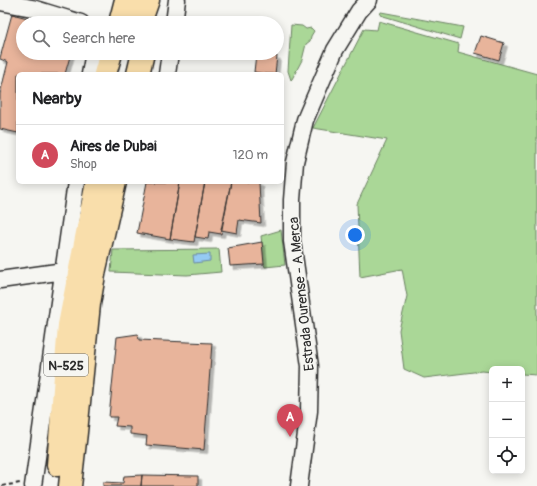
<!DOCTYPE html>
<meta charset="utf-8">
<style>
body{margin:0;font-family:Pangolin,sans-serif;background:#f6f6f6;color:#202124}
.controls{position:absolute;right:12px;bottom:12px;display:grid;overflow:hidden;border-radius:6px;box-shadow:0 2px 10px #0003}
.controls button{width:36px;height:36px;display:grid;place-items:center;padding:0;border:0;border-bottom:1px solid #e0e0e0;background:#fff;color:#202124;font:20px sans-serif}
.you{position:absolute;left:355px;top:235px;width:14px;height:14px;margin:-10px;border:3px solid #fff;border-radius:50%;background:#1a73e8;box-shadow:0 0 0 6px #1a73e833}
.badge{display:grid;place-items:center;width:26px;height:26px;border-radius:50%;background:#d1495b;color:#fff;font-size:13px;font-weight:700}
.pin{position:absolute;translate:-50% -33px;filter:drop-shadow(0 1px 2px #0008)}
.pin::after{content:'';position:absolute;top:21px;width:14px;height:12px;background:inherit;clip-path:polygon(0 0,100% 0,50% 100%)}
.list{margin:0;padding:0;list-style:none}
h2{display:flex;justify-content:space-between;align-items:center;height:52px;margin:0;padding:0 16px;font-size:17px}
h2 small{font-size:13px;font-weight:400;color:#757577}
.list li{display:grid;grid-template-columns:26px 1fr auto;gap:12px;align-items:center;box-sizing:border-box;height:60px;padding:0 16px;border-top:1px solid #e0e0e0}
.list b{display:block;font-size:15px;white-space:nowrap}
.list p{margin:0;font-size:13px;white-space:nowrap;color:#757577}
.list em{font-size:13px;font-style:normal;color:#757577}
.icon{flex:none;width:22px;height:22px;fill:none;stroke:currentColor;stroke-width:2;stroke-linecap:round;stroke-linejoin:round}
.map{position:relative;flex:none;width:537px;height:486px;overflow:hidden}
.search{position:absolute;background:#fff;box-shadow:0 2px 10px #0003;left:16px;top:16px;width:268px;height:44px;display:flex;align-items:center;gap:10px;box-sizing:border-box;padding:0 14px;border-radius:22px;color:#757577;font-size:15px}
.panel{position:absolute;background:#fff;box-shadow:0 2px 10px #0003;left:16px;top:72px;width:268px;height:112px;border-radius:6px}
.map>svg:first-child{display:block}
.green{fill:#aad797;stroke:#6a8161}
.water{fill:#95caf3;stroke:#6b8aa3}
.building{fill:#e8b49b;stroke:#2b2b2b;filter:url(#shadow)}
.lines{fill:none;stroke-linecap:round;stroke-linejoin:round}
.minor-casing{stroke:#2b2b2b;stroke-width:19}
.highway-casing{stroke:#2b2b2b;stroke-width:25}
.path{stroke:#2b2b2b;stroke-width:2;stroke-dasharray:4 3;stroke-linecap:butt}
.minor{stroke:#f6f6f2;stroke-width:16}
.highway{stroke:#f9deab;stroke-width:22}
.labels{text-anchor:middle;stroke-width:3;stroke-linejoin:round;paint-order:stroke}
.shield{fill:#f6f6f2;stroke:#686867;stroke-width:1}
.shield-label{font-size:13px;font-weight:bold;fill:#2b2b2b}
.street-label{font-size:14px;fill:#2b2b2b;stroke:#f6f6f2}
</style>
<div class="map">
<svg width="537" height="486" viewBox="0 0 537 486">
<defs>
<filter id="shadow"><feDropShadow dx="3.5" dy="3.5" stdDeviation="0" flood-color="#0004"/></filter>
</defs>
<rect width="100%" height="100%" fill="#f6f6f2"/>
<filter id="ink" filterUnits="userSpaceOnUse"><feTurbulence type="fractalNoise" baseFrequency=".025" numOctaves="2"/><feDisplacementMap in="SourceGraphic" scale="8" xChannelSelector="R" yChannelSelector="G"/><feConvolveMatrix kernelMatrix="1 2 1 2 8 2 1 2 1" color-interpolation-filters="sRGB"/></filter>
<g filter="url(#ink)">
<path class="green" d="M 381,12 L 463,27 L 460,39 L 380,15 Z
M 379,21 L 459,44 L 458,52 L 537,74 L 537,375 L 522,374 L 522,369 L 492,369 L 492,372 L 482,371 L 424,378 L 404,369 L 399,330 L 407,296 L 402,269 L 360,277 L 357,204 L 387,140 L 313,128 L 364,29 L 377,30 Z
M 291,25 L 302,26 L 306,29 L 311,28 L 314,31 L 311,36 L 310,41 L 306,44 L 302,60 L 292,79 L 291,80 L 288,71 Z
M 281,230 L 285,265 L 265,267 L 264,264 L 261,236 Z
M 219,249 L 221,272 L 187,275 L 111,272 L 113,250 Z"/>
<path class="water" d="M 210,254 L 210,261 L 194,263 L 193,255 Z"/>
<path class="building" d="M 12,14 L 47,23 L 23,23 L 23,53 L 71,53 L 65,74 L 18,74 L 18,133 L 0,129 L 0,94 L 8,62 L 0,59 L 0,58 Z
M 481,36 L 504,43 L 499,60 L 475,53 Z
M 256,54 L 277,56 L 275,74 L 267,74 L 254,72 Z
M 147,182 L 180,182 L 170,239 L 137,233 Z
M 180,182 L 205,182 L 194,242 L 170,239 Z
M 205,182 L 231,182 L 221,234 L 209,232 L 208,239 L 195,237 Z
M 231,182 L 259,182 L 261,223 L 239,220 L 237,233 L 221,230 Z
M 262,242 L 264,264 L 230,266 L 228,248 Z
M 138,334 L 139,340 L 212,343 L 204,450 L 146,445 L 147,436 L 130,434 L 130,427 L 115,426 L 117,417 L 109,417 L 117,337 Z
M 142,475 L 198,476 L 198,486 L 141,486 Z
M 142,475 L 141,486 L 103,486 L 103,482 L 123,483 L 124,476 Z"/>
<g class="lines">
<defs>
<path id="minor" d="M 0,2 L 32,8 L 81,23
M 174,23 L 177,0
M 90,74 L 93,58 L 93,53
M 167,74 L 170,53
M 0,280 L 64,271
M 33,486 L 76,182
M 299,486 L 309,411 L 310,366 L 292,241 L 292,200 L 295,162 L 305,120 L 335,50 L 359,11 L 369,0"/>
<path id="highway" d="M 120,23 L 126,0
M 140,23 L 148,0
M 105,74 L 111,53
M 138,74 L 143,53
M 58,465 L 69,325 L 97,182
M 70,486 L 76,432 L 89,304 L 95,269 L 115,182"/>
</defs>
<use href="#minor" class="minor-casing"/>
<use href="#highway" class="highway-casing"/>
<path class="path" d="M 2,486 L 20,483"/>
<use href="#minor" class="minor"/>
<use href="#highway" class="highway"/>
</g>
</g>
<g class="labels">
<rect class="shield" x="44" y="354" width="44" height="22" rx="3"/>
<g class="shield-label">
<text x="66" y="370">N-525</text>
</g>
<g class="street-label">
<text transform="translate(301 294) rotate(-96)" y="5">Estrada Ourense - A Merca</text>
</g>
</g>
</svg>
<div class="controls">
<button>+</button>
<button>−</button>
<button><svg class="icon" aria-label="locate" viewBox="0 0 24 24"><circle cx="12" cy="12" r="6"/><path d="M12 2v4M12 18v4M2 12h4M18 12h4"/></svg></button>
</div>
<div class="you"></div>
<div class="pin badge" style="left:290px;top:437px">A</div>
<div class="search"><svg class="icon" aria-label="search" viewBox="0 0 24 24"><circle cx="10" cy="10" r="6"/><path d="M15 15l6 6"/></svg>Search here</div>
<section class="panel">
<h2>Nearby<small></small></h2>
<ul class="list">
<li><span class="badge">A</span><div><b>Aires de Dubai</b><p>Shop</p></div><em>120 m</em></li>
</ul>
</section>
</div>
